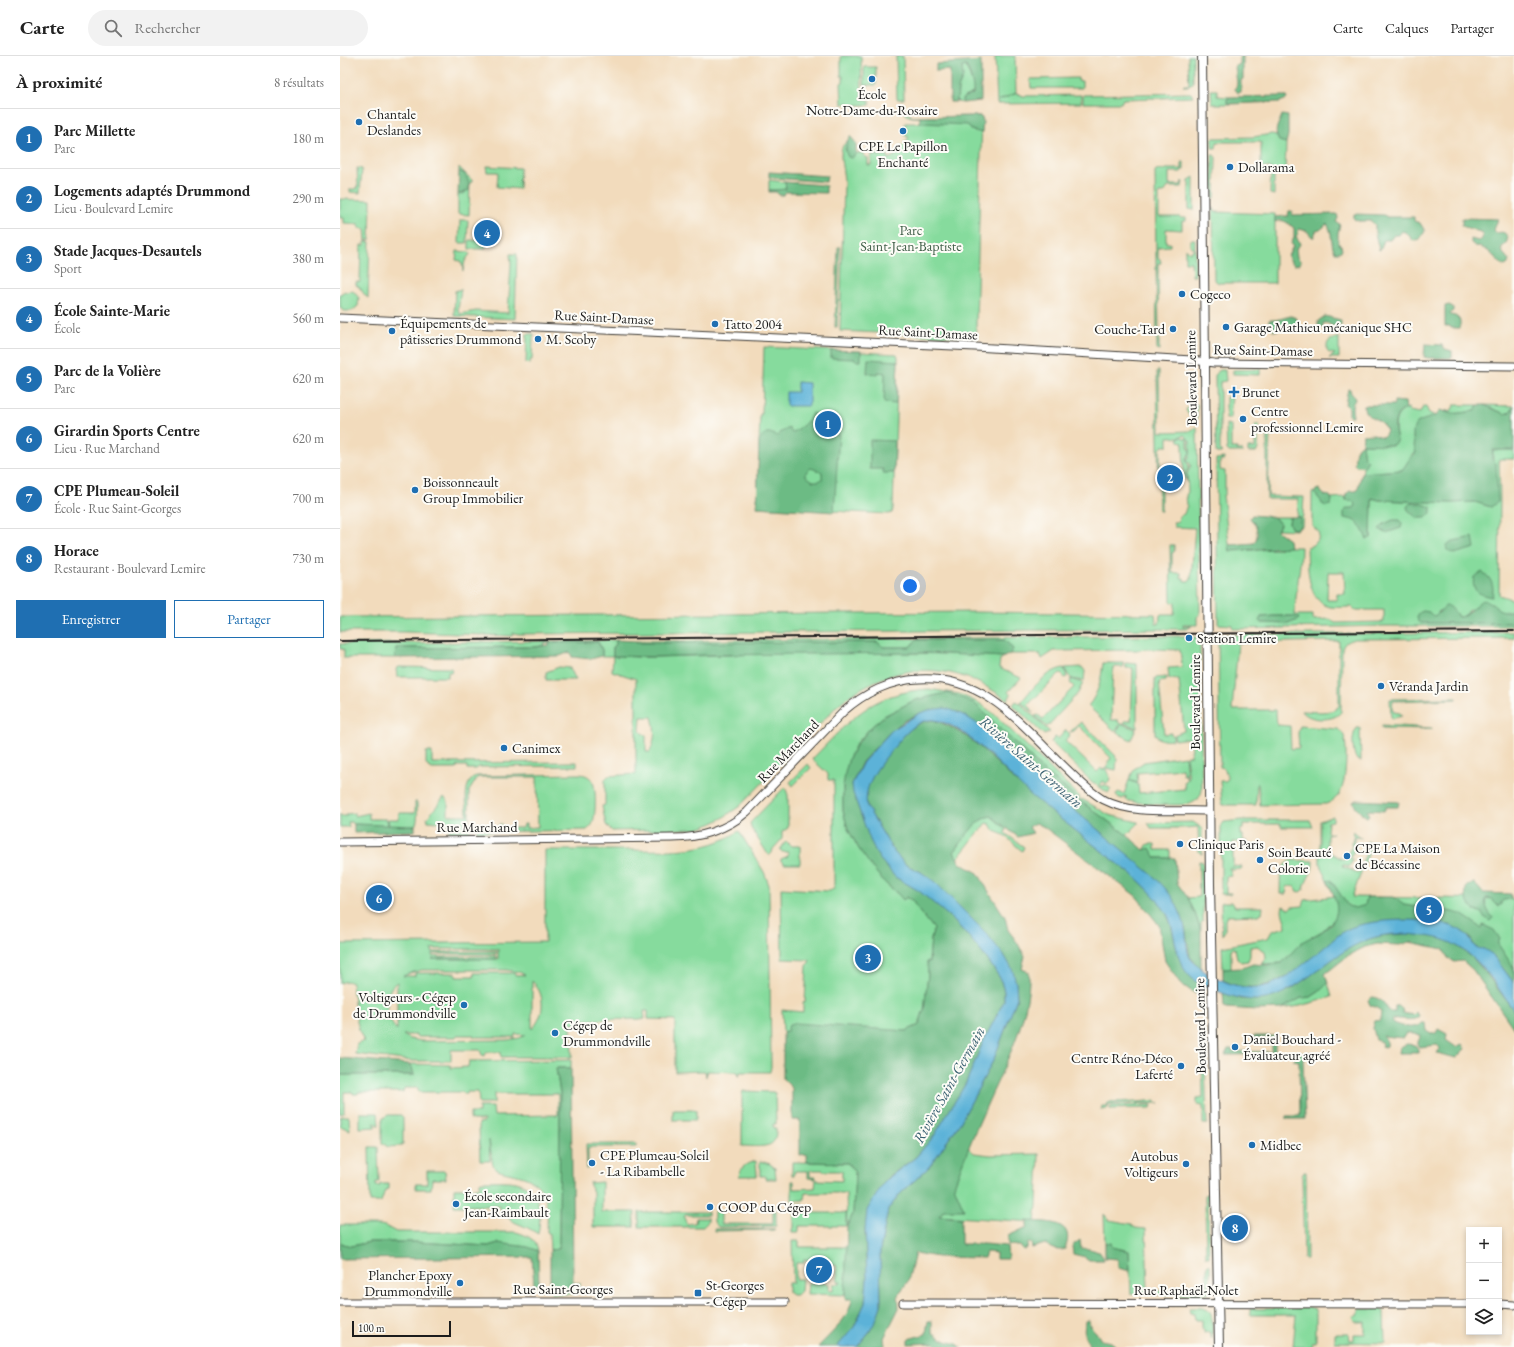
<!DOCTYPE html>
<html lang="fr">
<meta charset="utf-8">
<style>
body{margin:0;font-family:"EB Garamond",serif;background:#f2f2f2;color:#222}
.controls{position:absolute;right:12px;bottom:12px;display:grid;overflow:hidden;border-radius:0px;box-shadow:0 2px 6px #0003}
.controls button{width:36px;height:36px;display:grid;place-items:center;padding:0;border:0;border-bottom:1px solid #e0e0e0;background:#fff;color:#222;font:20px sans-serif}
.scale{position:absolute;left:12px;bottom:10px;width:99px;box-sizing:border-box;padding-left:4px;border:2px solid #1c1c1c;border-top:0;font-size:11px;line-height:14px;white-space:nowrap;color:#1c1c1c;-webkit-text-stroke:3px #fdfcf7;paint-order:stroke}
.you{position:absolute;left:570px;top:530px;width:14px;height:14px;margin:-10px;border:3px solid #fff;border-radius:50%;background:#1a73e8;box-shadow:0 0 0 6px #1a73e833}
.badge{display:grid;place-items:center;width:26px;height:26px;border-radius:50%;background:#1f6fb2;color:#fff;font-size:13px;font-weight:700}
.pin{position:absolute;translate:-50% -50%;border:2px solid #fff;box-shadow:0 1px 4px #0006}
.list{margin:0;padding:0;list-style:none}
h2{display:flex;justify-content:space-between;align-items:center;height:52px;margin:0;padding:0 16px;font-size:17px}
h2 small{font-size:13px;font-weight:400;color:#767676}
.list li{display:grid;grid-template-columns:26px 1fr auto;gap:12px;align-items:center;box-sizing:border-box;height:60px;padding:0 16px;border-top:1px solid #e0e0e0}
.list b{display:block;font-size:15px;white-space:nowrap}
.list p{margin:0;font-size:13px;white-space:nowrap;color:#767676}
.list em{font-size:13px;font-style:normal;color:#767676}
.actions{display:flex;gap:8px;padding:12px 16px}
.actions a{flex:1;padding:9px 0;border:1px solid #1f6fb2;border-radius:0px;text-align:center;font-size:14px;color:#1f6fb2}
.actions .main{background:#1f6fb2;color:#fff}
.icon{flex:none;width:22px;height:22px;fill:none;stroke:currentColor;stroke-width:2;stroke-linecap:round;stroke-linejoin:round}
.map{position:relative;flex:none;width:1174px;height:1291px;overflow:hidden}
header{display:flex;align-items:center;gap:24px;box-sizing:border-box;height:56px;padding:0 20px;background:#fff;border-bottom:1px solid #e0e0e0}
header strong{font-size:19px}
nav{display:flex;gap:22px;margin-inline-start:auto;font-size:14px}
.search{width:280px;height:36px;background:#f2f2f2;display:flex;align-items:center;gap:10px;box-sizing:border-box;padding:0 14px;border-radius:22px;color:#767676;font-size:15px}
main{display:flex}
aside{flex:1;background:#fff}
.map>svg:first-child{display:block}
.green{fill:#86db9d;stroke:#517c5c;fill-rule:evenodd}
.forest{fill:#6cbb84;stroke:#446c50;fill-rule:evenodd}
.water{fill:#5cb2d8;stroke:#3c677a}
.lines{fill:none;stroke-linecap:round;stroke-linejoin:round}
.minor-casing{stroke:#3c3934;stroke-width:9}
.major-casing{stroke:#3c3934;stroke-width:10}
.minor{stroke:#fff;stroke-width:7}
.major{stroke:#fff;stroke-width:8}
.rail{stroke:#1c1c1c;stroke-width:2}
.poi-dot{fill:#1f6fb2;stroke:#fdfcf7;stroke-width:1.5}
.labels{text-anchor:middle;stroke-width:4;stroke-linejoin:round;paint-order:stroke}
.poi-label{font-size:14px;fill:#1c1c1c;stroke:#fdfcf7;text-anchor:start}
.park-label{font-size:14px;fill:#415f49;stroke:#fdfcf7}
.street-label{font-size:14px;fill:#1c1c1c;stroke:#fdfcf7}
.water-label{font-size:15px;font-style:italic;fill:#396071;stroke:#fdfcf7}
</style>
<header>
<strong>Carte</strong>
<div class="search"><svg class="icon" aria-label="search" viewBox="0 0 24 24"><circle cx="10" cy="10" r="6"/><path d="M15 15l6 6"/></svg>Rechercher</div>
<nav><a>Carte</a><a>Calques</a><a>Partager</a></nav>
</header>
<main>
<aside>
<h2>À proximité<small>8 résultats</small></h2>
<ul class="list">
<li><span class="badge">1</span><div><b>Parc Millette</b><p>Parc</p></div><em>180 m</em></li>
<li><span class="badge">2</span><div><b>Logements adaptés Drummond</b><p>Lieu · Boulevard Lemire</p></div><em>290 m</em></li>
<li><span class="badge">3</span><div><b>Stade Jacques-Desautels</b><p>Sport</p></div><em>380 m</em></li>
<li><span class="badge">4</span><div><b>École Sainte-Marie</b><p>École</p></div><em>560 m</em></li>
<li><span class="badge">5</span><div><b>Parc de la Volière</b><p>Parc</p></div><em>620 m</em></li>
<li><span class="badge">6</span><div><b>Girardin Sports Centre</b><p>Lieu · Rue Marchand</p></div><em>620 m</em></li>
<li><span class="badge">7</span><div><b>CPE Plumeau-Soleil</b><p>École · Rue Saint-Georges</p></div><em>700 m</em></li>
<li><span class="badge">8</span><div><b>Horace</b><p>Restaurant · Boulevard Lemire</p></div><em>730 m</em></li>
</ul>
<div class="actions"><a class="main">Enregistrer</a><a>Partager</a></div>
</aside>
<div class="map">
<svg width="1174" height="1291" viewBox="0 0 1174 1291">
<rect width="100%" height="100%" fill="#fdfcf7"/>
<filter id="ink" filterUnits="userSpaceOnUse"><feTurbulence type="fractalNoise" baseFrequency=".025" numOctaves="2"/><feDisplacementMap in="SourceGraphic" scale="8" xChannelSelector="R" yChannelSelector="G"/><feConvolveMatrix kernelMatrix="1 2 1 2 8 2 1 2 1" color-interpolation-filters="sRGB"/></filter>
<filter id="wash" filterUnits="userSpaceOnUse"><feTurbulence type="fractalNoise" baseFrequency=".012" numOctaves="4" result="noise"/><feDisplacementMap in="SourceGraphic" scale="16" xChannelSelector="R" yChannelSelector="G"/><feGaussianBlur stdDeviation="0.9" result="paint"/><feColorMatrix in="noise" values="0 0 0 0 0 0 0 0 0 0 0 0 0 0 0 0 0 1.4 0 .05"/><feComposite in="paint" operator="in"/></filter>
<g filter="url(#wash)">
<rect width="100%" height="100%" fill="#f2dbbc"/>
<path class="green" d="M 501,0 L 521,0 L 522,43 L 530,44 L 530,49 L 507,49 L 508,46 L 502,49 L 501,27 L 503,26 L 503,20 L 501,20 Z
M 556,0 L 563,0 L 564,43 L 557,43 Z
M 655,0 L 675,0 L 676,37 L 658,45 L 677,37 L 682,40 L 741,39 L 741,47 L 657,48 Z
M 848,0 L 853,0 L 853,27 L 849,30 L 843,30 L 843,29 L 849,29 Z
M 626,10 L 634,32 L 633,37 L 624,41 L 622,44 L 623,47 L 617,46 L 618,32 L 622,21 L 622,11 Z
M 524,11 L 536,11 L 536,29 L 524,29 Z
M 738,22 L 738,25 L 742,25 L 742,32 L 691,32 L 690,23 Z
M 871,34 L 877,34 L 877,40 L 889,41 L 887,44 L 888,47 L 891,48 L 872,48 Z
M 851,37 L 853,41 L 783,43 L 781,47 L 743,47 L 743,39 Z
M 562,49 L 564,49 L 565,55 L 573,61 L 640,60 L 642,62 L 636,267 L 636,277 L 638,282 L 500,275 L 504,127 C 504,115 499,103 502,92 C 503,89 506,86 508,84 L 505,94 L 514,100 L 516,97 L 523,97 L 524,100 L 528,102 L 528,109 L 531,109 L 531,99 L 535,99 L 536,97 L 536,100 L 537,100 L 538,97 L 539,97 L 539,100 L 541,99 L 548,99 L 548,103 L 556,99 L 560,94 L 560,90 L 565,89 L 565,85 L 568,85 L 568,80 L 565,80 L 565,67 L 580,67 L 580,61 C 569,62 564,60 562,49 Z
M 932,78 L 936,79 L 939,85 L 946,87 L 945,118 L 936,117 L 934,119 L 934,139 L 930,138 L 931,112 L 921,111 L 921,86 L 877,86 L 876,92 L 872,92 L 872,83 L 874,82 L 913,81 Z
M 872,99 L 874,99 L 876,101 L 875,142 L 873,143 Z
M 842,106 L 844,106 L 844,114 L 842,114 L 841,116 L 829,116 L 829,129 L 841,129 L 842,125 L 843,126 L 842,131 L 828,131 L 824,137 L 819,137 L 819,161 L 840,161 L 841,162 L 846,162 L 846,165 L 842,165 L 842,174 L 826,173 L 826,187 L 830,187 L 830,190 L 818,191 L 818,202 L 820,203 L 821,207 L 818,207 L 819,291 L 820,292 L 820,294 L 817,293 L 815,115 L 825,114 L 825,113 L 842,113 Z
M 146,110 L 180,112 L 179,133 L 157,131 L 158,116 L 147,116 Z
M 119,111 L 132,124 L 132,126 L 130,126 L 129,159 L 118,158 L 118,139 L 125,137 L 124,117 L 119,115 Z
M 17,112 L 22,113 L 20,137 L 10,136 L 10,133 L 16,133 L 16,131 L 18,131 Z
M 854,121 L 854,154 L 849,153 L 849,124 Z
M 429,124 L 445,126 L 446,133 L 438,134 L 429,134 Z
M 0,143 L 31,144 L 30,184 L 26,184 L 25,173 L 19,172 L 19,168 L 4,167 L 4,162 L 0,162 Z
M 873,152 L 874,152 L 875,156 L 935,158 L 935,227 L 879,227 L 874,224 Z
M 120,164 L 128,164 L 127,187 L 119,187 Z
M 852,183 L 855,183 L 855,220 L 852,220 L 851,206 L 845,206 L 845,193 L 847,193 L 850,197 L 854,192 L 850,189 L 850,185 Z
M 129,184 L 146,185 L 146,193 L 129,193 Z
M 25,185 L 30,186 L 28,242 C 23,239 22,232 16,229 L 16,226 L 20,226 L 21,189 L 25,189 Z
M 498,191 L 500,191 L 497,271 L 495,271 Z
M 117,195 L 128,196 L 130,198 L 125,205 L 123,215 L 122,208 L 120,205 L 116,204 Z
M 170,198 L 177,198 L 175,263 L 114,260 L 115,235 L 121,233 L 118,254 L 120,258 L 136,255 L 168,257 L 171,208 Z
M 5,235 L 6,236 L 13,235 L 19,242 L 18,250 L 12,255 L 3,255 L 0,251 L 0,238 Z
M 187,278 L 194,278 L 194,281 L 193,281 L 192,304 L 190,304 L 190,308 L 186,307 Z
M 999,281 L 999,302 L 989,302 L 995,298 L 989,297 L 987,295 C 986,284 990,284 999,281 Z
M 424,291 L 557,298 L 558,301 L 553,453 L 552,457 L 548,458 L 417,451 L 420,358 L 422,358 Z
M 920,313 L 920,319 L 893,318 L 893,314 Z
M 880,314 L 885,314 L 886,325 L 880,326 L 880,395 L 882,396 L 881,397 L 876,397 L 875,318 Z
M 817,315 L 819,315 L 820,376 L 852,375 L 854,373 L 857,371 L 860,559 L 857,561 L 857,569 L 843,569 L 843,571 L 852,570 L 847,573 L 179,578 L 173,577 L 172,580 L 66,576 L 0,576 L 0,561 L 635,556 L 815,558 L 816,568 L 819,568 L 820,559 L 821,558 L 834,558 L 835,547 L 831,546 L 830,489 L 834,489 L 834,496 L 832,497 L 832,517 L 841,517 L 841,522 L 844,522 L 844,525 L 850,525 L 851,523 L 855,472 L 834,471 L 833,466 L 838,466 L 839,460 L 844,458 L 847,449 L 846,439 L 848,436 L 847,418 L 851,409 L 847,404 C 853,397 849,392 850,385 L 845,379 L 834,382 L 834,381 L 828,381 L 828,390 L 823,390 L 820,393 L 820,423 L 821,427 L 821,455 L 819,455 Z
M 886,341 L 892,341 L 890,363 L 886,363 Z
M 857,348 L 857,364 L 850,361 L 846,354 L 850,349 Z
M 1114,349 L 1138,349 L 1135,355 C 1124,357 1115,359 1105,355 L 1112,354 Z
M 1144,349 L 1174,350 L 1170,356 L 1165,358 Z
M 1083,351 L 1086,351 L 1089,357 L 1096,360 L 1077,367 L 1073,382 L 1076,397 L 1072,398 L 1069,406 L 1062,414 L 1022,417 L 1024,409 L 1022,388 L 1053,389 L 1057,384 C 1054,370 1053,357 1069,352 L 1069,355 L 1080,357 Z
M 886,368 L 891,369 L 891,392 L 897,392 L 897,394 L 902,394 L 903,396 L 889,396 L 887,394 Z
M 915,369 L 919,369 L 918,393 L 916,396 L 908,396 L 908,392 L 915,392 Z
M 927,375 L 930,375 L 928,440 L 964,441 L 962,470 L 956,474 L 938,473 L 940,468 L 934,461 L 950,461 L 949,467 L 960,461 L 957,461 L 958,443 L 927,443 Z
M 841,381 L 848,383 L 848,390 L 850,396 L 846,404 L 849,410 L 846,417 L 847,427 L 844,420 L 843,389 L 842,386 L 839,385 L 838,382 Z
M 1153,394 L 1174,394 L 1174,403 L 1159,403 L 1160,444 L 1159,539 L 1174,544 L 1174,554 C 1164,558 1158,554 1150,547 L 1129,554 C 1126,559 1124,562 1118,561 L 1115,556 L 1099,555 L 1097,559 L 1081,567 L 1174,567 L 1174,570 L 1046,570 L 893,573 L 892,569 L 878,568 L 876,403 L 884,402 L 884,404 L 880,404 L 880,414 L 885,415 L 885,438 L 883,439 L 890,495 L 939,493 L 942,491 L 961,491 C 961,514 955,536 955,559 L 973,559 L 973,564 L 990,563 L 995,567 L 1044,566 L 1044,554 L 1013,554 L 1012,551 C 1005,551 997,552 990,551 C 966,545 968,510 967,491 L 973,489 L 975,486 L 978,484 L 979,476 L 972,470 L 972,436 L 974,437 L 981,444 L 992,444 L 991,442 L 1006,441 L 1006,444 L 1012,445 L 1016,449 L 1014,453 L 1012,463 L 1019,467 L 1031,482 L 1032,442 L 1039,444 L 1111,447 L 1135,446 L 1151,451 ZM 988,516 L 1004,516 L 1005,538 L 997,538 L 997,544 L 987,544 ZM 934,560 L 952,560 L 957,564 L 948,568 L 921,567 L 921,561 Z
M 1174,576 L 1174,582 L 1014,583 C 1007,585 1004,587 1002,593 L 1001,656 C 994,666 968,665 962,655 C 972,655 992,659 999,650 L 999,585 L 898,587 L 892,654 L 935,654 L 936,656 L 937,669 L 950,670 L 951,693 L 959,692 L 958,677 L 960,670 L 998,673 C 1000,675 1003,677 1004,680 C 1008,691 1006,727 1000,737 C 997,742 992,746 986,748 L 920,749 L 918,728 L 917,727 L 916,749 L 883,749 L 882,747 L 880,725 L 885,725 L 888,723 L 884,712 L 880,711 L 878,579 Z
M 846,580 L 846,584 L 852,584 L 852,581 L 856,581 L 857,585 L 860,588 L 862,734 C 861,740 858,744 852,747 C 842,751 797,748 786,744 L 786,740 L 783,743 L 777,741 L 776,738 L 778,736 L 784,738 L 789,724 L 798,728 L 799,737 L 845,733 L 844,726 L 846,725 L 846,723 L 849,723 L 846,700 L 851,700 L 851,694 L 852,694 L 851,686 L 850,686 L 849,682 L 835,684 L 834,679 L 844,675 L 839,624 L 829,623 L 828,612 L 842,611 L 840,594 C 832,594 804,592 799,594 L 714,595 L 702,603 L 700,598 L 670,598 L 673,593 L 664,584 L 576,584 L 570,591 L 543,591 L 538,586 L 296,587 L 296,585 Z
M 276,584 L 276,588 L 273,592 L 273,600 C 287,600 302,602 316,601 C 431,598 548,593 664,601 L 660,604 L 659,612 L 681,622 L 668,636 L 671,639 L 667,644 C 612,603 553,605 500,647 L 400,750 L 381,763 L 364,771 L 355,773 L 272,775 L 266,769 L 262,750 L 265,749 L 265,723 L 268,720 L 296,718 L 296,623 L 272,615 L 273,600 L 262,600 L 262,594 L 258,586 L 204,587 L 204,589 L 196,591 L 56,592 L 55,602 L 4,602 L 4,593 L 0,593 L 0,588 ZM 301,661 L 312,661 C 316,675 315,683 310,696 L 306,696 L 306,680 L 300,675 Z
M 763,607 L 784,607 L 783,611 L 773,611 L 771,664 L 778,664 L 778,666 L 781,668 L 775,675 L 748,650 C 759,637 761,623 763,607 Z
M 785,607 L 797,608 L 797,672 L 784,667 L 784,665 L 791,665 L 793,612 L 786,612 Z
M 59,611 L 111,612 L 112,616 L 108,616 L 108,621 L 57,621 L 56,613 Z
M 219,611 L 230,612 L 236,624 L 206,624 L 206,616 Z
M 742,611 L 745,615 L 744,625 C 732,623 729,624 725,612 Z
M 724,612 L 727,621 L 725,622 L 720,617 L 688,649 L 692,653 L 691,654 L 693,657 L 681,646 C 691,634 707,614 724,612 Z
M 827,621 L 826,625 L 819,626 L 824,678 L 831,677 L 831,679 L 833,679 L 833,684 C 826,685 819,685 815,678 L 815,622 Z
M 730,623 L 743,627 L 738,637 L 707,671 L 695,660 L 698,659 L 703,663 L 734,631 L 730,627 L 731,625 Z
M 589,633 L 619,638 L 639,647 L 653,657 L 740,741 L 739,742 L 741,744 L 742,743 L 769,759 L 798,766 L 798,768 L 787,779 L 739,744 L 703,714 L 634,647 L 587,642 L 575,644 L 544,660 L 531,671 L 516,688 L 509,702 L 503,732 L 503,755 L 508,773 L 519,793 L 544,826 L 559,839 L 572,844 L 575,849 L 594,873 L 591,882 L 589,906 L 587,906 L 588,918 L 584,955 L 583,956 L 579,969 L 566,975 L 447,975 L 443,976 L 442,954 L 463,956 L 463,946 L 465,946 L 467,910 L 470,904 L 442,903 L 441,832 L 490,835 L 494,832 L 494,724 L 488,724 L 488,718 L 472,703 C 511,664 529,637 589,633 Z
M 1117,642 L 1117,643 L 1053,645 L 1052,653 L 1054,656 L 1060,657 L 1062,660 L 1051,663 L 1050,643 Z
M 676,645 L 680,647 L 710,676 L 704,679 L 673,649 Z
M 741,666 L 775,699 L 777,704 L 776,714 L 766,712 L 769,709 L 767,707 L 771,702 L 739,670 L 734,675 L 730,676 Z
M 782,668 L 796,673 L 791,684 L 776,676 Z
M 1042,669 L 1092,672 L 1092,673 L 1042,672 Z
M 1017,672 L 1020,672 L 1021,705 L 1017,704 C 1012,697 1011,678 1017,672 Z
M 726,674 L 730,678 L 725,685 L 757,716 L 761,712 L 763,714 L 765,712 L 771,723 L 766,728 L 766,727 L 762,725 L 760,728 L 761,730 L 765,729 L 771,733 L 768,737 L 751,725 L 711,686 L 715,681 L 718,683 Z
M 86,696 L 92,696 L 92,707 L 237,706 L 237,710 L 139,711 L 136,713 L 127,713 L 127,710 L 117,710 L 117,713 L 92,713 L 86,709 Z
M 845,700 L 847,722 L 846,722 L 845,718 L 843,719 L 842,713 L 797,717 L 798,727 L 789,724 L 794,713 L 804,706 Z
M 468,708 L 471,712 L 453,730 L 450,726 Z
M 237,718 C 243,718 248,719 252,724 C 257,731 256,761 252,769 C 251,771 249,772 247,774 L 137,776 L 137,767 L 144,767 L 144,772 L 159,772 L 159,768 L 162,768 L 162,772 L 183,772 L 184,768 L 186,768 L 186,772 L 198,771 L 197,721 L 138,721 L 129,735 L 129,776 L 109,776 L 109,767 L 88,765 L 87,762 L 104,741 L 108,745 L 108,759 L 127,759 C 127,746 122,728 136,720 Z
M 445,731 L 448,739 L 448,772 L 442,776 L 442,783 L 433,793 L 432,797 L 429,800 L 411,772 L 410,767 Z
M 75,746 L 77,746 C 77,753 79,763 75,770 L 49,770 L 48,763 L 59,763 L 59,757 L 75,757 Z
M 15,757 L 15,760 L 29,757 L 29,763 L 47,763 L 48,770 L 14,768 L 11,766 L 8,766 L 9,771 L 0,771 L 0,758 L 1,760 L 6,760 L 6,758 Z
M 651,760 L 666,773 L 665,777 L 684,791 L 682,795 L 664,779 L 654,775 L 650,768 L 646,767 L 617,803 L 614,796 C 624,784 634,763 651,760 Z
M 993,760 L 993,765 L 988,766 L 987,777 L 993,778 L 987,779 L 987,795 L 1004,804 L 1012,790 L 1011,786 L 1015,780 L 1012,776 L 1013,775 L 1022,782 L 1016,781 L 1013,787 L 1015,788 L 1013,791 L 1015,792 L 1010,802 L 1013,804 L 1009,811 L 1003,808 L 1002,810 L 1018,817 L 1023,807 L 1022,806 L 1030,789 L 1026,787 L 1027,785 L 1032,788 L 1012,841 L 1174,843 L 1174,927 L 1152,898 L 1032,867 L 996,842 L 998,853 L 996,861 L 982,875 L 961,887 L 942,907 L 921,908 L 926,902 L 925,895 L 917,890 L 910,891 L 910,900 L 908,905 L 901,906 L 897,902 L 895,892 L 892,892 L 891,894 L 891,913 L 883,913 L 882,891 L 928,882 L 932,875 L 946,871 C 946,864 940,857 943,850 L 949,853 L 952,851 L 963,850 L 965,844 L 995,840 L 982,814 L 980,808 L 980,765 Z
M 901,764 L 970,764 L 973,771 L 941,771 L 941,768 L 903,768 L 903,773 L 900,774 L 900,779 L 903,779 L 903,784 L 908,786 L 893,786 L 893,811 L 889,812 L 890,814 L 894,810 L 902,811 L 902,813 L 891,814 L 891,820 L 886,821 L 886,837 L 891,837 L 891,838 L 881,838 L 881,770 L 884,766 Z
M 853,766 L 862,772 L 862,798 L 859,796 L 858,771 L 845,772 L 811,772 L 808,767 Z
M 399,775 L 424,816 L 429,829 L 431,1011 L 430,1016 L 400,1016 L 399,1021 L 398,1016 L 367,1015 L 366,1021 L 365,1015 L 335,1016 L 335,964 L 308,963 L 308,955 L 304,955 L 305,963 L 236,964 L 236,968 L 231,968 L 232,1001 L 161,1001 L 161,996 L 146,996 L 145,1000 L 142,999 L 140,994 L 111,994 L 111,1005 L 72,1005 L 15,998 L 17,988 L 24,985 C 15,969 14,946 12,927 L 7,925 L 0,927 L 0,888 L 205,886 L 205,794 C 231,794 258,794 285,794 C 324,794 365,798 399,775 ZM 158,893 L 158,903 L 92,903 L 156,903 L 156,900 L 101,901 L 92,900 L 92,898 L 156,898 L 156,895 L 101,896 L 92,896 L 92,893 ZM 82,914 L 166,914 L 179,916 L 185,919 L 175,920 L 175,917 L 134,917 L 134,920 L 116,920 L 116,917 L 75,917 L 75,920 L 63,920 L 70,917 ZM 192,925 C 206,938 205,960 192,973 ZM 57,926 L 57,974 C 45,962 42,936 57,926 ZM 175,978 L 186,979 L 179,982 L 167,984 L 82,985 L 70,983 L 63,979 L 76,979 L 76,981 L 116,981 L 117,979 L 134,979 L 134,981 L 175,981 Z
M 446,785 L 451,790 L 460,790 L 460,808 L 444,808 L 441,805 L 441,803 L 448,800 L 448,796 L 442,796 L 440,794 Z
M 808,788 L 815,788 L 815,794 L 830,794 L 830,802 L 816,802 L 804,794 Z
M 952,804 L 973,805 C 974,817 966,822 964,833 L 960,836 L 956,835 L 955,830 L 952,829 L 947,831 L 946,838 L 940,838 C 941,825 937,810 952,804 Z
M 859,805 L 863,806 L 863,865 L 861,867 L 861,875 L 855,857 L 848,842 L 859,841 Z
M 881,846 L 892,846 L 895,851 L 923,851 L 922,857 L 918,859 L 887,860 L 885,864 L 885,875 L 882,879 Z
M 988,927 L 992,941 L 960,950 L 941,953 L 961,942 L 971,941 L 980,935 Z
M 861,971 L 864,974 L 867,1068 L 863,1068 L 863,1057 L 865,1055 L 863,1054 L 863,1050 L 857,1049 L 857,1043 L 863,1042 Z
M 231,1004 L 231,1012 L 216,1012 L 220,1037 L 219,1194 L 210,1194 L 209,1177 L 207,1176 C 207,1164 209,1151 204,1139 C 192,1112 158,1122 153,1109 C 152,1106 150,1089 149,1084 L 150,1105 L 140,1105 L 139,1067 L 144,1066 L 144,1064 L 132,1064 L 130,1063 L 130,1057 L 139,1057 L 139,1051 L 153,1051 L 154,1060 L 218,1059 L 218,1038 L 154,1038 L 154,1047 L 139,1047 L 138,1036 L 127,1036 L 127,1038 L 124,1038 L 123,1036 L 78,1036 L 78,1032 L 64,1032 L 63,1036 L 18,1036 L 18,1038 L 13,1038 L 13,1036 L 4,1036 L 4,1057 L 0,1058 L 0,1019 L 74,1019 L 72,1012 L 69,1008 L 111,1009 L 111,1012 L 128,1011 L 129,1005 Z
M 403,1035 L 433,1036 L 435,1037 L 436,1068 L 433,1068 L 433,1072 L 436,1072 C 436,1076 436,1081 434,1085 C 430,1093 410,1090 402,1090 L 402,1039 Z
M 816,1044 L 816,1046 L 820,1047 L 769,1048 L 767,1053 L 761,1054 L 762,1050 L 766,1050 L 767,1046 L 797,1045 L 797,1046 Z
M 812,1049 L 811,1052 L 770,1053 L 770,1051 L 772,1050 Z
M 333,1054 L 356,1054 L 356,1064 L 333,1064 Z
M 20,1057 L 38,1057 L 39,1070 L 34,1066 L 34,1067 L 36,1071 L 20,1072 Z
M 48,1059 L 61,1059 L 63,1061 L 63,1088 L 61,1088 L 61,1090 L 48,1091 L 42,1087 L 42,1063 Z
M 3,1060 L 9,1060 L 10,1074 L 0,1070 L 0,1061 Z
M 246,1088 L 296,1088 L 296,1091 L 248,1091 L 248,1113 L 247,1114 Z
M 29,1091 L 38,1091 L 39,1126 L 36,1126 L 36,1130 L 40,1130 L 40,1128 L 49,1128 L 49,1133 L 45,1134 L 41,1146 L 30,1146 Z
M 628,1091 L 634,1097 L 650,1099 L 699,1098 L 697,1149 L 695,1166 L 599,1160 L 604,1154 Z
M 416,1105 L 417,1120 L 399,1120 C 401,1110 407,1107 416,1105 Z
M 420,1105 L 430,1108 L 435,1112 L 436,1123 L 425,1123 L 425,1120 L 420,1120 Z
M 452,1106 L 508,1107 L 515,1117 L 513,1158 L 507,1170 L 506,1137 L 465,1137 L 464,1144 L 452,1145 L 452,1125 L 454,1125 L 454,1133 L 475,1132 L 476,1124 L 502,1125 L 502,1115 L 483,1115 L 483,1114 L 470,1114 L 470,1121 L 476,1121 L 476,1123 L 468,1122 L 468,1115 L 455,1115 L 454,1119 L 452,1119 Z
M 87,1115 L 105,1115 L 106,1123 L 92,1123 L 91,1133 L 76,1133 L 76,1128 L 87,1128 Z
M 964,1116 L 966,1116 L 967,1203 L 964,1203 L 962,1120 Z
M 141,1125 C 152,1125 165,1124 176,1126 C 201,1132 202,1157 198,1178 L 188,1172 L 174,1166 L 160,1153 L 160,1150 L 114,1150 L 114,1132 L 139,1132 L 140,1126 Z
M 262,1126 L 262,1156 L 295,1156 L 294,1171 L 253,1171 L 253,1136 L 249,1127 Z
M 866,1138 L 868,1138 L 869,1201 L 866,1201 L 865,1140 Z
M 454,1148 L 462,1148 L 462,1150 L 464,1150 L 465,1157 L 506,1157 L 506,1170 L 459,1170 L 459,1176 L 452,1176 L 452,1173 L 454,1172 Z
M 433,1154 L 436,1154 L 436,1170 L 379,1171 C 372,1168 374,1161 374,1156 L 381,1155 L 381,1168 L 433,1168 Z
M 299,1156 L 368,1156 L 368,1159 L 345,1159 L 344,1162 L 347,1168 L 355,1167 L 356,1162 L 368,1162 L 368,1166 L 363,1171 L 299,1171 Z
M 764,1158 L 769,1164 L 792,1168 L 795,1172 L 806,1173 L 808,1235 L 829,1235 L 829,1239 L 791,1238 L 789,1195 L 772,1191 L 771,1187 L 765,1187 Z
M 0,1169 L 40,1169 L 45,1170 L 56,1176 L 176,1176 C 186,1179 197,1183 198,1195 L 158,1187 L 148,1190 L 74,1186 L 30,1186 L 11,1190 L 0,1187 Z
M 374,1173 L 435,1173 L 434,1174 L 374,1175 Z
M 452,1185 L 459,1185 L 459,1191 L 507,1191 L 505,1239 L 467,1238 L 468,1227 L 485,1227 L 486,1228 L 489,1228 L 489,1235 L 493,1235 L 493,1228 L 500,1228 L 501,1226 L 498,1226 L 496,1209 L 479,1209 L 478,1206 L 468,1207 L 468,1204 L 464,1203 L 464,1207 L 456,1207 L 456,1223 L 462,1223 L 461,1235 L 457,1239 L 452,1239 L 448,1236 L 448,1227 L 453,1227 Z
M 867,1209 L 870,1209 L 870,1233 L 868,1238 L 836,1239 L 836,1235 L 859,1235 L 867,1228 Z
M 210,1223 L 222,1233 L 227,1234 L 229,1227 L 233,1225 L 233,1227 L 240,1227 L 240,1235 L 237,1238 L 212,1238 L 210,1234 Z
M 849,1252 C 854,1252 862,1251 866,1253 C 875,1256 872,1275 872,1282 L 870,1282 L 870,1276 L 864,1277 L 864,1273 L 862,1273 L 862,1264 L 855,1264 L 854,1258 L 850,1257 Z
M 974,1252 L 976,1257 L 976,1286 L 973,1286 L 972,1291 L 953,1291 L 956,1259 L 910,1259 L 910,1253 Z
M 1019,1253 L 1040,1253 L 1044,1255 L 1045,1287 L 995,1286 L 995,1278 L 1009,1278 L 1010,1284 L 1014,1284 L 1014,1278 L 1025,1278 L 1025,1266 L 1015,1266 L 1013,1260 L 1017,1260 L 1017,1258 L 1019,1258 Z"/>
<path class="forest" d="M 900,0 L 903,0 L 903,23 L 901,24 L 901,36 L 898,37 L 895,33 L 897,28 L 895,10 L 900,8 Z
M 641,5 L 641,45 L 623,47 L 622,44 L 624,41 L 633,38 C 634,31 630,16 626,10 L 622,11 L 623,21 L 618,32 L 617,46 L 610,46 L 610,14 L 596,15 L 596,8 Z
M 942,40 L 946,40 L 947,43 L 940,46 L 891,48 L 887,47 L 887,44 L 889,41 Z
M 942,59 L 948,60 L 948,79 L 946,87 L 939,85 C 933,74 938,70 942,59 Z
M 640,60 L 643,64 L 642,77 L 631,74 L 628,69 L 580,67 L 580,61 Z
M 510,80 L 516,87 L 516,97 L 512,102 L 508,101 C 504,95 506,86 510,80 Z
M 119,115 C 128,118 129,125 129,134 L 118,139 Z
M 429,116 L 487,120 L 486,126 L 433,122 L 429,121 Z
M 445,126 L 482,129 L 486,130 L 486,137 L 446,136 L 443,139 L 439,139 L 436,136 L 429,136 L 429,134 L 437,134 L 446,133 Z
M 949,155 L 952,155 L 952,159 L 997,158 L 998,162 L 996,166 L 1000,168 L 998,177 L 998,187 L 1001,189 L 1002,194 L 999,196 L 995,196 C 990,187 993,176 987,168 L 980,174 L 976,175 L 974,181 L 972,181 L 967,175 L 959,173 L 958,175 L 958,178 L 956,180 L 960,188 L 959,190 L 956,192 L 957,201 L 961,206 L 960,208 L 954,209 L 950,204 L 948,200 L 953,190 L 951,187 L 954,182 L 954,172 C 947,167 944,162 935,166 L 935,161 L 948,160 Z
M 1014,158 L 1045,159 L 1046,161 L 1074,161 L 1074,165 L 1080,167 L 1085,175 L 1080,183 L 1073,185 L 1067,177 L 1062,175 L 1059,179 L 1054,179 L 1050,184 L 1044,184 L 1041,193 L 1039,194 L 1035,177 L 1035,169 L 1031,165 L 1018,165 L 1014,163 Z
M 1122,162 L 1158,163 L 1154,174 L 1156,177 C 1162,176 1164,175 1168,181 L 1166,188 L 1161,192 L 1163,197 L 1169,204 L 1168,208 L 1165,210 C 1159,208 1154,199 1148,195 C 1141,190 1138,193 1131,187 L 1131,183 L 1138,185 L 1142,183 L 1143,177 L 1122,170 Z
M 1109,249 L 1113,251 L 1113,255 L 1110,257 L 1111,259 C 1119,260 1122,265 1119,272 L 1111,272 L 1110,270 L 1105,270 L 1105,250 Z
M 951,260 L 956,262 L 959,266 L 959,270 L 933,275 L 933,269 L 929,269 L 929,264 C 939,264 942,262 951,260 Z
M 985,260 L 1001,264 L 1001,270 L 992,270 L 987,267 L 983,267 L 983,272 L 978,272 L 978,265 Z
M 1085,288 L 1102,289 L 1105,293 L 1112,295 L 1112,302 L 1088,302 L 1084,301 Z
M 491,294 L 521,295 L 521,305 L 517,305 L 515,303 L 491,302 Z
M 528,303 L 558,305 L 556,348 L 544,347 L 545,317 L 538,316 L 538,318 L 527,317 Z
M 1008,333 L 1010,333 L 1011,337 L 1014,340 L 1015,344 C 1011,348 1012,354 1013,360 L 1009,360 L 1009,352 L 1005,348 Z
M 1054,345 L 1065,346 L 1066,353 C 1052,358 1054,372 1057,384 L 1053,389 L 1022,388 L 1024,402 L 1028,404 L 1024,411 L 1016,410 L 1014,408 C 1016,399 1013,394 1022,388 L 1023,379 L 1034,378 L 1042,381 L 1045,379 L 1047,374 C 1045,371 1042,368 1040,366 C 1033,360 1024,361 1024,350 L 1027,349 L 1054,349 Z
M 1138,349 L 1144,349 L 1165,358 L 1170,356 L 1174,350 L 1174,394 L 1153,394 L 1152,403 L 1156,407 L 1158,446 L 1151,451 L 1135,446 L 1111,447 L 1039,444 L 1032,442 L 1031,482 L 1027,483 C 1020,470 1020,464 1004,462 L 1004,455 L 1008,452 L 1014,452 L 1016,449 L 1012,445 L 1006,444 L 1006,438 L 1010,435 L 1017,435 L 1022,417 L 1062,414 C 1066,409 1071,399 1076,397 C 1074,388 1069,371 1079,366 C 1084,363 1091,362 1097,359 L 1100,354 L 1112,358 L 1135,355 Z
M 472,357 L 481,361 L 499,378 L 494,456 L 417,451 L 419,385 C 427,374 427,376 438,380 L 440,377 L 449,372 L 452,377 C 460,372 469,366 472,357 ZM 471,412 L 482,416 L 482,423 L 479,425 L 473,425 L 466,420 L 466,416 Z
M 530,384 L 555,385 L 554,417 L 543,417 L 543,413 L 530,413 Z
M 979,433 L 984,439 L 990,440 L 992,444 L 991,449 L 986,450 L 982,448 C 981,443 977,441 974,437 L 976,434 Z
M 1070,447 C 1078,447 1084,448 1091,451 L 1091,457 L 1086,462 L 1077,462 L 1068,454 L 1067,451 Z
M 912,459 L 934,461 L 940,468 L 937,475 L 949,484 L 950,491 L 890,495 L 889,489 L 914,487 C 920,478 917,470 910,462 Z
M 950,461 L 960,461 L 960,471 L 956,473 L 951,472 L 949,467 Z
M 1053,464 L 1059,464 L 1062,468 L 1061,472 L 1046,477 L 1039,473 L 1044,468 Z
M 1133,481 L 1135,492 L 1114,498 L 1108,495 L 1107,490 L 1113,485 Z
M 1142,516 C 1151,521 1155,530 1152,541 C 1139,539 1131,535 1134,521 Z
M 1142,544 C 1155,545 1157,560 1174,554 L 1174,567 L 1081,567 L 1078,565 L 1077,561 L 1079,557 L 1083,555 L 1089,556 L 1093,560 C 1105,557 1104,538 1118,561 C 1126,562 1135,549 1142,544 Z
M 934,560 L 952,560 L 959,562 L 958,564 L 948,568 L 921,567 L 919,565 L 921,561 Z
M 276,584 L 296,585 L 296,587 L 538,586 L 543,591 L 570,591 L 576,584 L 665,584 L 673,593 L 670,598 L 664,601 L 586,597 L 367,599 L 314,601 L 273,600 L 273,592 L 276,588 Z
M 258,586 L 262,594 L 262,600 L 251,603 L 232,601 L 230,596 L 220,600 L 55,602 L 56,592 L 196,591 L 209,589 L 209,587 Z
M 606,637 L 617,640 L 634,647 L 703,714 L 739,744 L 787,779 L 804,794 L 810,792 L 816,802 L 835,802 L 837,827 L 848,842 L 855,857 L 861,875 L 861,912 L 850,901 L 845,871 L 779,792 L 679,708 L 660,687 L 637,668 L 618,656 L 580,657 L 564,665 L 552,674 L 522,706 L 512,728 L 521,760 L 555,821 L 580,835 L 611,862 L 630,882 L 647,903 L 660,922 L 664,935 L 664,945 L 643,986 L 626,1027 L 594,1080 L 576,1101 L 551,1119 L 543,1128 L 528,1154 L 525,1173 L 527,1223 L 525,1247 L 514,1271 L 497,1291 L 478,1291 C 491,1277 509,1263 512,1243 L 505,1243 L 507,1170 L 513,1158 L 515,1117 L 508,1107 L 467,1106 L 466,1098 L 460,1099 L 460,1064 L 452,1064 L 452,1032 L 443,1023 L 443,976 L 447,975 L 449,969 L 456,967 L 566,975 L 579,969 L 583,956 L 584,955 L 588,918 L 587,905 L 589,906 L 591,882 L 594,873 L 575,849 L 572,844 L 567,841 L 563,844 L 559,839 L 544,826 L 531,810 L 519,793 L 508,773 L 503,755 L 503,732 L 505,717 L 509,702 L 517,688 L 531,671 L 544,660 L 575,644 Z
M 593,664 C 635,677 653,707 686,734 C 721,764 758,792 795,821 C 808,833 822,845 828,861 C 838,884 835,917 862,928 L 862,941 L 851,935 L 840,927 L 831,914 L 825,905 L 819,869 L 796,840 L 704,771 L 696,767 L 689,771 L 693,777 L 678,781 L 651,760 C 634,763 624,784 614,796 L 620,807 L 638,817 L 649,836 L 665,861 L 668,874 L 675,883 L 685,900 L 682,913 L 689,916 C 691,962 664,1010 646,1051 C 634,1077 624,1103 614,1130 L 624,1154 L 604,1154 L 599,1160 L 621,1162 L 621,1188 L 644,1188 L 667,1190 L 668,1203 L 656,1203 L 656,1197 L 646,1196 L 644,1202 L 598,1201 L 575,1197 L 568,1225 L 558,1239 L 559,1252 L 544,1282 L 545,1289 L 543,1291 L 517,1291 L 530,1275 L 541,1250 L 540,1194 L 548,1154 L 559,1139 L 589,1111 L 620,1067 L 654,1003 L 677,942 L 676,927 L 581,816 L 566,809 L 554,796 L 527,751 C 526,744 526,739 527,732 C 531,717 561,679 575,670 C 581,666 586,665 593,664 Z
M 1016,744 L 1059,746 L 1058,751 L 1046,751 L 1044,755 L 1031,754 L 1027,755 L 1029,760 L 1027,761 C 1020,757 1016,753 1013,746 Z
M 14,768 L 75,770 L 75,775 L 14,777 Z
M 991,824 L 1008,850 L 1016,852 L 1025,849 L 1027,841 L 1053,841 L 1064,849 L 1108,855 L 1121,858 L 1142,872 L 1143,869 L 1154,874 L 1160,883 L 1158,888 L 1174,912 L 1174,927 L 1152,898 L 1136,892 L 1129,880 L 1110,869 L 1092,866 L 1072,865 L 1014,871 L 1007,874 C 972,899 931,950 883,924 L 883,913 L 902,912 L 913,908 L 927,909 L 942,907 C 948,901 955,892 961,887 C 967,882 975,880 981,876 C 1004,860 998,847 987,825 Z
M 1134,827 L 1143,837 L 1171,838 L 1171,843 L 1164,844 L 1161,846 L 1161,849 L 1158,850 L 1150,842 L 1146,842 C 1144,851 1149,856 1153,862 L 1150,865 L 1143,860 L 1141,856 L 1135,855 C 1127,844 1123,843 1127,829 Z
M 1072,878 L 1096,881 L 1113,887 L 1132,901 L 1146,917 L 1174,955 L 1174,973 L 1133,914 L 1123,905 L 1114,906 L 1108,902 L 1103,893 L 1069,886 L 1060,889 L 1037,888 L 1025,891 L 1009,899 L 985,918 L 988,927 L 980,935 L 971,941 L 961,942 L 941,953 L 917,954 L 886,952 L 884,951 L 883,936 L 901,943 L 919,944 L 950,934 L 1005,894 L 1026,883 L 1046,879 Z
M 1031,941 C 1040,941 1046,948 1049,956 L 1055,956 L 1055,950 L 1060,950 L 1062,952 L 1063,957 L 1073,959 L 1076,956 L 1079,959 L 1078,962 C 1069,966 1060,961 1052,964 L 1054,967 C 1064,971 1074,974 1082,967 L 1085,967 L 1086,975 L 1091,978 L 1096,977 L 1098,973 L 1107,978 L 1106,984 L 1116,991 L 1122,988 L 1125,993 L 1116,1002 L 1097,997 L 1100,992 L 1097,989 L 1079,991 L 1077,988 L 1081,979 L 1066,977 L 1063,982 L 1043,980 C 1046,984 1048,986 1047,991 L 1043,992 L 1041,986 L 1036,984 L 1033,972 L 1035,965 L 1040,964 L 1041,955 L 1035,951 L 1030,949 L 1028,944 Z
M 913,980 L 935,980 L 935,998 L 885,999 L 888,993 L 892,993 L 892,995 L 932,996 L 932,982 L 913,982 Z
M 1067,988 L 1075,989 L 1078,993 L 1078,997 L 1059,997 L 1060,991 Z
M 960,997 L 981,997 L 981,1001 L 963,1002 L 965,1063 L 946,1063 L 946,1060 L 960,1060 L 959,1005 L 953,1004 Z
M 0,1002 L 69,1008 L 72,1012 L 74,1019 L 0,1019 Z
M 216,1012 L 231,1012 L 233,1225 L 229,1227 L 230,1234 C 222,1235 215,1229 210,1223 L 210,1194 L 219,1193 L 220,1037 Z
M 687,1165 C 706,1166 737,1164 725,1193 C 717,1196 712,1192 705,1188 L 692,1192 L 691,1187 L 688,1187 L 687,1192 L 683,1194 L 680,1190 L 668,1189 L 668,1180 L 687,1171 Z
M 740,1184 L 741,1192 C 750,1193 762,1194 764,1204 L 749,1204 L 745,1201 L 733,1198 L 732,1190 Z
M 30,1186 L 74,1186 L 148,1190 L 158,1187 L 188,1191 L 198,1195 L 199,1229 L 194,1229 L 192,1201 L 0,1203 L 0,1187 L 11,1190 Z
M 765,1187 L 771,1187 L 772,1191 L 789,1195 L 790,1215 L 778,1212 L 778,1203 L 765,1202 Z
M 749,1264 L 750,1270 L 756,1276 L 761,1284 L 771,1286 L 775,1289 L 775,1291 L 750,1291 L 744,1278 L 745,1265 Z
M 588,1265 L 592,1265 L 592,1276 C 597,1279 601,1283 606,1285 C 611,1287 617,1286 621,1291 L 597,1291 L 595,1287 L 568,1288 L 568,1283 L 586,1278 Z"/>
<path class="water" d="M 457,326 L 469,327 L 469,350 L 446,350 L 446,336 L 457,336 Z
M 604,652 C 635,659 658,685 679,708 L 810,817 C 821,827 830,836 837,850 C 840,856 844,865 845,872 C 847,881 846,894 850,902 C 854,907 861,913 866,916 C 919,947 939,928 981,894 C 990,887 998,878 1008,873 C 1031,862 1096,860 1118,873 C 1127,877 1130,884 1136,892 L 1144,893 L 1152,898 L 1174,927 L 1174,955 C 1161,937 1148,914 1131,900 C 1113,885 1099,881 1076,879 C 1029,873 1005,894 970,920 C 954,931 939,942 919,944 C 900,945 875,935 859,927 C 833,913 838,882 828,860 C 820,845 808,833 795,821 C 761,794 726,768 693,741 C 666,718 628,669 594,664 C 576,662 561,683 551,695 C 538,711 523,729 527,751 L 554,796 L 566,809 L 581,816 L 595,826 L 646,877 L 666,902 L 673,915 L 676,927 L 677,942 L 654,1003 L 620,1067 L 589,1111 L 559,1139 L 548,1154 L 540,1194 L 541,1250 L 536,1264 L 530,1275 L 517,1291 L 497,1291 L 514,1271 L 525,1247 L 527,1223 L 525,1173 L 527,1154 L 543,1128 L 552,1119 L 576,1101 L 594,1080 L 626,1027 L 643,986 L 664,945 L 664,935 L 660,922 L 647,903 L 630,882 L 611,862 L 579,835 L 555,821 L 539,802 L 530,784 L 513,737 L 512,728 L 523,706 L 552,674 L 580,657 L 589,654 Z"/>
</g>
<g filter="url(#ink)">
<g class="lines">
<defs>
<path id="minor" d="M 0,262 L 635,291 L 852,304 L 874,307 L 1174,310
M 0,786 L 333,782 C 359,782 387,774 407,756 L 503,656 C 524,637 551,624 579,623 C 646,619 683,671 727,713 C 738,724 750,736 764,744 C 795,760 835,753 869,755
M 0,1246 L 445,1246
M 563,1247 L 1129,1248
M 1159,1248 L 1174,1249"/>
<path id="major" d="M 862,0 L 870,828 L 879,1291"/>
</defs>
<use href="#minor" class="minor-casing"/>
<use href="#major" class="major-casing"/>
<use href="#minor" class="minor"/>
<use href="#major" class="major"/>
<path class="rail" d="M 0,585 L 1174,575"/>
</g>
</g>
<g class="poi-dot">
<circle cx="532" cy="23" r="4"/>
<circle cx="19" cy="66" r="4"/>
<circle cx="563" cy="75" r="4"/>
<circle cx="890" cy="111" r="4"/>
<circle cx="842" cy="238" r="4"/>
<circle cx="375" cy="268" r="4"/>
<circle cx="886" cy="271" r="4"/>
<circle cx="833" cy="273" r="4"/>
<circle cx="52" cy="275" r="4"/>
<circle cx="198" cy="283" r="4"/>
<path d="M892 330h4v4h4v4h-4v4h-4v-4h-4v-4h4z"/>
<circle cx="903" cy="363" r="4"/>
<circle cx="75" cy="434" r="4"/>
<circle cx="849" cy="582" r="4"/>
<circle cx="1041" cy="630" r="4"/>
<circle cx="164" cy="692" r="4"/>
<circle cx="840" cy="788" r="4"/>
<circle cx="1007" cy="800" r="4"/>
<circle cx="920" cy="804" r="4"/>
<circle cx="124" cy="949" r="4"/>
<circle cx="215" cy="977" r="4"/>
<circle cx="895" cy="991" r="4"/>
<circle cx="841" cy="1010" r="4"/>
<circle cx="912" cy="1089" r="4"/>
<circle cx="252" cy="1107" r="4"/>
<circle cx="846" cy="1108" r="4"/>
<circle cx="116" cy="1148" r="4"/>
<circle cx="370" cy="1151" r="4"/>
<circle cx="120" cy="1227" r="4"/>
<rect x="354" y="1233" width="8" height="8" rx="2"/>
</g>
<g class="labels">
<g class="poi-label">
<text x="532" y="43" text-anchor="middle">École<tspan x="532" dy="16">Notre-Dame-du-Rosaire</tspan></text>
<text x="27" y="63">Chantale<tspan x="27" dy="16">Deslandes</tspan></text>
<text x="563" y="95" text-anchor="middle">CPE Le Papillon<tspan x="563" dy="16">Enchanté</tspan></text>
<text x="898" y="116">Dollarama</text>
<text x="850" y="243">Cogeco</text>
<text x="60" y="272">Équipements de<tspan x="60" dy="16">pâtisseries Drummond</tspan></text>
<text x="383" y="273">Tatto 2004</text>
<text x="894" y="276">Garage Mathieu mécanique SHC</text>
<text x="825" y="278" text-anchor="end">Couche-Tard</text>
<text x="206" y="288">M. Scoby</text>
<text x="902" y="341">Brunet</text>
<text x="911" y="360">Centre<tspan x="911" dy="16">professionnel Lemire</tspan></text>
<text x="83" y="431">Boissonneault<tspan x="83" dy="16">Group Immobilier</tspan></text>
<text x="857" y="587">Station Lemire</text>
<text x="1049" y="635">Véranda Jardin</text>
<text x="172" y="697">Canimex</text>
<text x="848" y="793">Clinique Paris</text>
<text x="1015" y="797">CPE La Maison<tspan x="1015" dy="16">de Bécassine</tspan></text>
<text x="928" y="801">Soin Beauté<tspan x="928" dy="16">Colorie</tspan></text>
<text x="116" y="946" text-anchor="end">Voltigeurs - Cégep<tspan x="116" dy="16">de Drummondville</tspan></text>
<text x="223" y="974">Cégep de<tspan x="223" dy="16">Drummondville</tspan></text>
<text x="903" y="988">Daniel Bouchard -<tspan x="903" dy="16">Évaluateur agréé</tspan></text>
<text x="833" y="1007" text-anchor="end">Centre Réno-Déco<tspan x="833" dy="16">Laferté</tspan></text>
<text x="920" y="1094">Midbec</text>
<text x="260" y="1104">CPE Plumeau-Soleil<tspan x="260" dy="16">- La Ribambelle</tspan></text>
<text x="838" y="1105" text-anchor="end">Autobus<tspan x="838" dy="16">Voltigeurs</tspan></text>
<text x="124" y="1145">École secondaire<tspan x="124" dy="16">Jean-Raimbault</tspan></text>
<text x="378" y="1156">COOP du Cégep</text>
<text x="112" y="1224" text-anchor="end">Plancher Epoxy<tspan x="112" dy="16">Drummondville</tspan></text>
<text x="366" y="1234">St-Georges<tspan x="366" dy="16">- Cégep</tspan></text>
</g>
<g class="park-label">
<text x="571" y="179">Parc<tspan x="571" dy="16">Saint-Jean-Baptiste</tspan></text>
</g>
<g class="street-label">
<text transform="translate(264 261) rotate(3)" y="5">Rue Saint-Damase</text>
<text transform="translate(588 276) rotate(3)" y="5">Rue Saint-Damase</text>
<text transform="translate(923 294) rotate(1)" y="5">Rue Saint-Damase</text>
<text transform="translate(851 322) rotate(-91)" y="5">Boulevard Lemire</text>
<text transform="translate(855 646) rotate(-90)" y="5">Boulevard Lemire</text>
<text transform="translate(448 695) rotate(-46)" y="5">Rue Marchand</text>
<text x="137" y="776">Rue Marchand</text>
<text transform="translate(860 970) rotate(-91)" y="5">Boulevard Lemire</text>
<text x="223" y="1238">Rue Saint-Georges</text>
<text x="846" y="1239">Rue Raphaël-Nolet</text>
</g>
<g class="water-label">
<text transform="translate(691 706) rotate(41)" y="5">Rivière Saint-Germain</text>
<text transform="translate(609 1029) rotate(-61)" y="5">Rivière Saint-Germain</text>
</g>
</g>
</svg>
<div class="controls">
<button>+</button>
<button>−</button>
<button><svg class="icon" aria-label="layers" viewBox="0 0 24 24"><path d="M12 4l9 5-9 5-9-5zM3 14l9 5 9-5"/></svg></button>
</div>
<div class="scale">100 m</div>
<div class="you"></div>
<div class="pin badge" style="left:488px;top:368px">1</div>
<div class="pin badge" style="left:830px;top:422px">2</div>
<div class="pin badge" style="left:528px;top:902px">3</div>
<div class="pin badge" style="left:147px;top:177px">4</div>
<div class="pin badge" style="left:1089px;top:854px">5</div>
<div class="pin badge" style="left:39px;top:842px">6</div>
<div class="pin badge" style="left:479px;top:1214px">7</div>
<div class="pin badge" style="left:895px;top:1172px">8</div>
</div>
</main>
